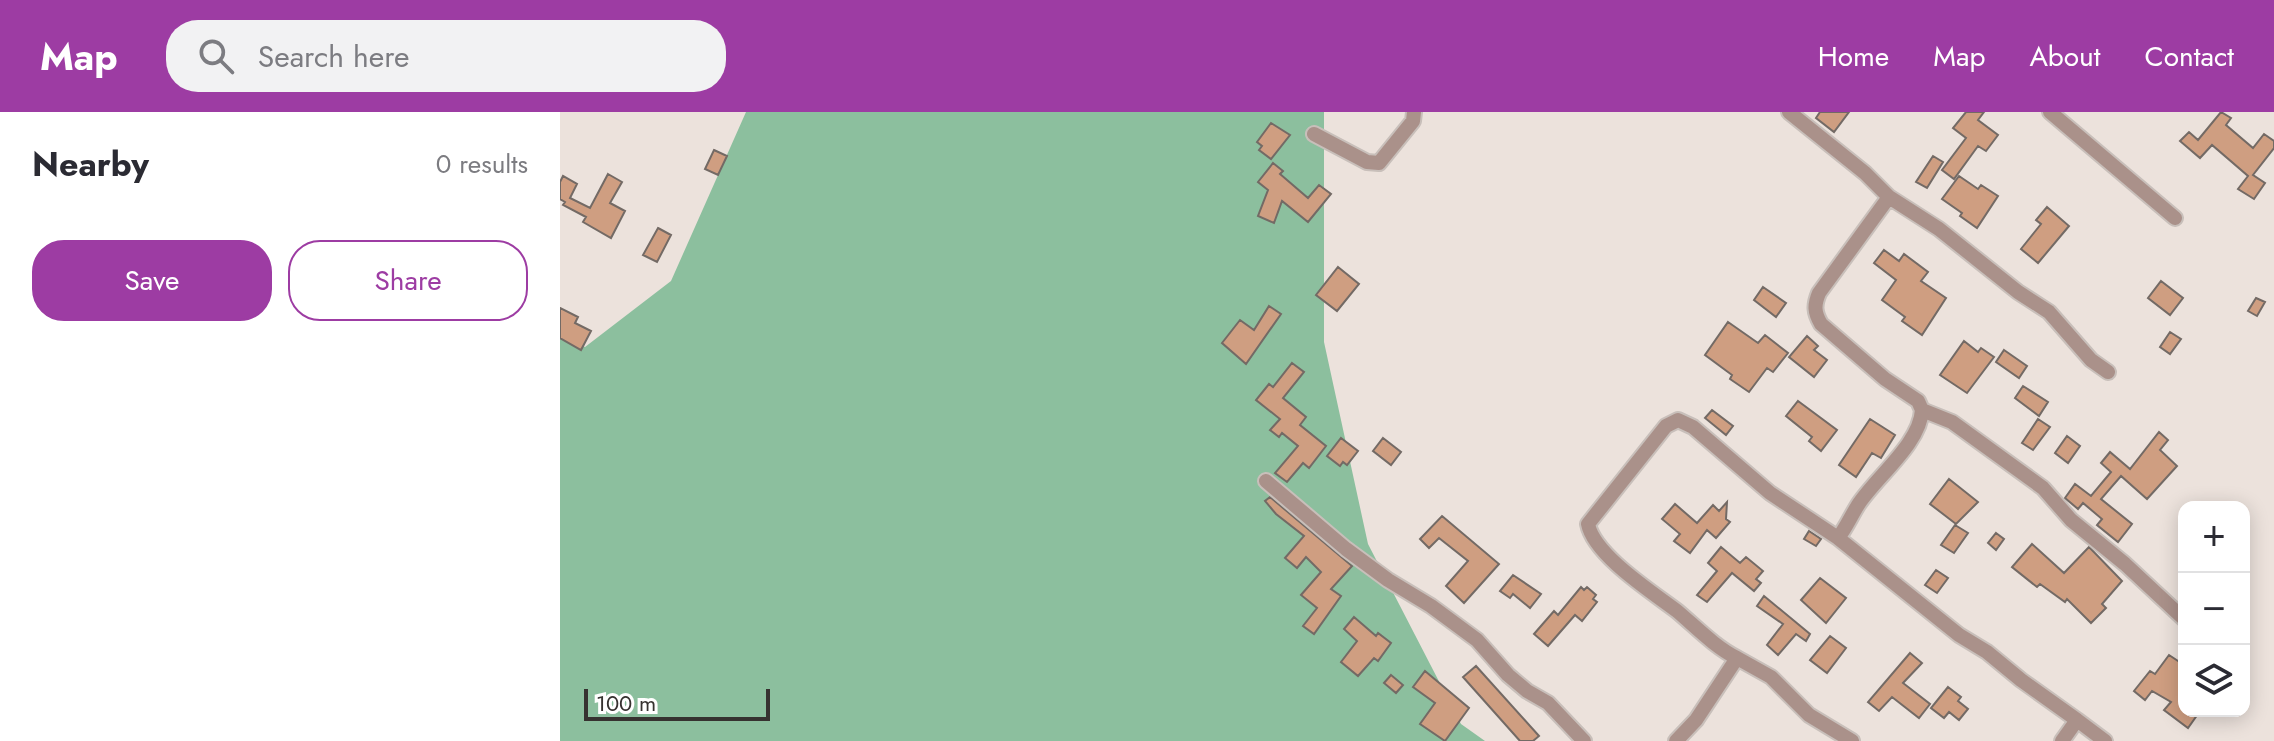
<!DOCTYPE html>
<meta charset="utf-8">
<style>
body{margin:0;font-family:Jost,sans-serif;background:#f2f2f3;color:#2b2b33}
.controls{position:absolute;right:24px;bottom:24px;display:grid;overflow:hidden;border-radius:16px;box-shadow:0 4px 20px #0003}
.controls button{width:72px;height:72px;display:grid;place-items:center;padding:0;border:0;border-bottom:2px solid #e1e1e2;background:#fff;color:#2b2b33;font:40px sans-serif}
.scale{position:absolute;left:24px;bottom:20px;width:186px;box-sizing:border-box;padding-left:8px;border:4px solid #363230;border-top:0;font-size:22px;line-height:28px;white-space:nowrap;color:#363230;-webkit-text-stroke:6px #fff;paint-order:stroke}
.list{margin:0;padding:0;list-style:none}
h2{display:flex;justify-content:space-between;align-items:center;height:104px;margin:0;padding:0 32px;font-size:34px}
h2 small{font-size:26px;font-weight:400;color:#7c7c81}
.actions{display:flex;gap:16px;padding:24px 32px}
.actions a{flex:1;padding:18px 0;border:2px solid #9d3ca3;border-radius:32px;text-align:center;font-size:28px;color:#9d3ca3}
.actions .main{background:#9d3ca3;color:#fff}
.icon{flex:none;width:44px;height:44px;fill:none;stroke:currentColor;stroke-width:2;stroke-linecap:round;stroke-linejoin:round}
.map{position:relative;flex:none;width:1714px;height:629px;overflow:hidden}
header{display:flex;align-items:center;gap:48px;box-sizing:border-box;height:112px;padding:0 40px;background:#9d3ca3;color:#fff}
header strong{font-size:38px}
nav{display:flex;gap:44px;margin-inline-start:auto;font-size:28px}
.search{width:560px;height:72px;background:#f2f2f3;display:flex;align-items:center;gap:20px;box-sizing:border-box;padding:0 28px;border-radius:32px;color:#7c7c81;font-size:30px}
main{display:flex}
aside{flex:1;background:#fff}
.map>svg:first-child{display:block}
.forest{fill:#8cbf9e}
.building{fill:#cf9e81;stroke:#736a65;stroke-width:2}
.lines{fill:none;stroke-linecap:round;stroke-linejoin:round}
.street-casing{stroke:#c8bfba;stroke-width:18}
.street{stroke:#aa918a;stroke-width:14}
</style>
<header>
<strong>Map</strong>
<div class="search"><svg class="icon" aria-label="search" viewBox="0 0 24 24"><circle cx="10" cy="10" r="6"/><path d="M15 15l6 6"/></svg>Search here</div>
<nav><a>Home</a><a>Map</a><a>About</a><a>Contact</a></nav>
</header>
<main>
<aside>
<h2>Nearby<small>0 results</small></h2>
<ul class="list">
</ul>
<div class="actions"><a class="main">Save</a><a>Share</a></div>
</aside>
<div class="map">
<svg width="1714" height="629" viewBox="0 0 1714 629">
<rect width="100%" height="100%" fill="#ece2dc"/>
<path class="forest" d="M 186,0 L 764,0 L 764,230 L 808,432 L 901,612 L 925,629 L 0,629 L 0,222 L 25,235 L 111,169 Z"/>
<path class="building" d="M 1260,0 L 1289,0 L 1274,20 L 1256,6 Z
M 1406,0 L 1424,0 L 1418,8 L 1438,23 L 1426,39 L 1418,34 L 1394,67 L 1382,58 L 1406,26 L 1393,16 Z
M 1661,0 L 1671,6 L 1666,13 L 1693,36 L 1704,22 L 1714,29 L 1714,36 L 1693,63 L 1705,71 L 1694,87 L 1678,77 L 1688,64 L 1652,33 L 1640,46 L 1620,29 L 1629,20 L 1638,28 Z
M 711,11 L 730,23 L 711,47 L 699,38 L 702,34 L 697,30 Z
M 154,38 L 167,44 L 158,63 L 145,57 Z
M 1373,44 L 1383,50 L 1367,76 L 1356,70 Z
M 713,51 L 723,59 L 720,62 L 748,86 L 759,73 L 771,82 L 748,110 L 722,89 L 714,111 L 698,104 L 708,78 L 698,70 Z
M 48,62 L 62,70 L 50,91 L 65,99 L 51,126 L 23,110 L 26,105 L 3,93 L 5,90 L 0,87 L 0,70 L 3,64 L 17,72 L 10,86 L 30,96 Z
M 1399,64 L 1418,77 L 1421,73 L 1438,84 L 1417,116 L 1400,104 L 1402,101 L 1382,87 Z
M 1487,95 L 1509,114 L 1478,151 L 1461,137 L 1481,112 L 1476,108 Z
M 98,116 L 111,123 L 97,150 L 83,143 Z
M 1324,138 L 1339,149 L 1344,142 L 1368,160 L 1361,169 L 1386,186 L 1362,223 L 1342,209 L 1345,205 L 1322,188 L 1336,168 L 1314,151 Z
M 778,155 L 799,172 L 777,199 L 756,183 Z
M 1601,169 L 1623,186 L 1610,203 L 1588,186 Z
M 1203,175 L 1226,191 L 1216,205 L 1194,188 Z
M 1696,186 L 1705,190 L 1697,204 L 1688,199 Z
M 709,194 L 721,202 L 686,252 L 662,231 L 680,208 L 694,218 Z
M 0,196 L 18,205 L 15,211 L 31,219 L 21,238 L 0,226 Z
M 1168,210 L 1198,231 L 1205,223 L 1228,241 L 1213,260 L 1207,256 L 1189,280 L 1170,267 L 1172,263 L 1145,243 Z
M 1610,220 L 1621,227 L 1610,242 L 1600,235 Z
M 1247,224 L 1258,234 L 1254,238 L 1267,248 L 1254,265 L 1229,245 Z
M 1404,229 L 1418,240 L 1421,236 L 1434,245 L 1407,281 L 1380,263 Z
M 1444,238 L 1467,254 L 1459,266 L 1436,250 Z
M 732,251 L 744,260 L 723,286 L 746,305 L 740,313 L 766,334 L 749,356 L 743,351 L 727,370 L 715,361 L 738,334 L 722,321 L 719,325 L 710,318 L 720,307 L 696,288 L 709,272 L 713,275 Z
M 1463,274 L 1488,290 L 1479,304 L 1455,286 Z
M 1238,289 L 1277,318 L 1261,339 L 1249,329 L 1252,325 L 1226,304 Z
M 1152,298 L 1173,314 L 1166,323 L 1145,306 Z
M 1310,307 L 1335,323 L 1321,346 L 1312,341 L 1296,365 L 1279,353 Z
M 1478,307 L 1490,315 L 1473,338 L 1462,331 Z
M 1599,320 L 1608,328 L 1600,338 L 1617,354 L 1587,387 L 1561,364 L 1541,387 L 1572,412 L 1558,430 L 1537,413 L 1542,407 L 1523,391 L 1518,397 L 1505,386 L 1515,372 L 1531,384 L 1551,360 L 1541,351 L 1550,340 L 1570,357 Z
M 1507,324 L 1520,334 L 1508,351 L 1495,341 Z
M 781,326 L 798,339 L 787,353 L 783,350 L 780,354 L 767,344 Z
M 823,326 L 841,340 L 831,353 L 813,339 Z
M 1389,367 L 1418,390 L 1396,412 L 1370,392 Z
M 710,385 L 792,454 L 771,477 L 781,484 L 754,522 L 743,514 L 757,496 L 741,483 L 761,460 L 746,445 L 737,456 L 725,446 L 744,424 L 716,402 L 705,389 Z
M 1167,390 L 1166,407 L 1170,410 L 1156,426 L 1147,418 L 1130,441 L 1114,429 L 1120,422 L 1102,407 L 1115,392 L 1137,411 L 1153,393 L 1159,399 Z
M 882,404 L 939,452 L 904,491 L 886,474 L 908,449 L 879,426 L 869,436 L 860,427 Z
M 1395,413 L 1408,421 L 1394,441 L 1381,433 Z
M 1249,419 L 1261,427 L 1256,434 L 1244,427 Z
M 1436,421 L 1444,427 L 1436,438 L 1428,431 Z
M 1472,432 L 1504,461 L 1529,435 L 1562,469 L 1542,492 L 1546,496 L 1531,511 L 1507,487 L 1505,490 L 1480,472 L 1477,475 L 1452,455 Z
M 1161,435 L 1180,451 L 1186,445 L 1203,459 L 1196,467 L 1201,471 L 1194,479 L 1172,461 L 1147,490 L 1137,483 L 1157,459 L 1148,451 Z
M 1376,458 L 1388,466 L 1377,481 L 1365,473 Z
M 953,463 L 981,482 L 970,496 L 953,482 L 950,486 L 940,479 Z
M 1260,466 L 1286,486 L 1266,511 L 1241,488 Z
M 1021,475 L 1024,478 L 1027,475 L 1036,483 L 1033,487 L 1037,490 L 1022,509 L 1015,503 L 988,534 L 974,522 L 994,499 L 998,503 Z
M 1204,484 L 1250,522 L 1246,529 L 1236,522 L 1218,543 L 1207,533 L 1223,512 L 1197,494 Z
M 794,505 L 816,524 L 818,521 L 831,531 L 818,549 L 814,546 L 798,564 L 781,550 L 797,529 L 784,517 Z
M 1270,524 L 1286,536 L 1267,561 L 1250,548 Z
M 1350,541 L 1362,551 L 1343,571 L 1370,592 L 1359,606 L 1332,585 L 1319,599 L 1308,590 Z
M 1609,543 L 1624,553 L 1624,599 L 1640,599 L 1628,616 L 1604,598 L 1611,590 L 1592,579 L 1585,588 L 1574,579 L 1590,559 L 1595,562 Z
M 916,554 L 979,624 L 973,629 L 960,629 L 903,565 Z
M 865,559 L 909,596 L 885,629 L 860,612 L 875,591 L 853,575 Z
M 831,563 L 843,573 L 836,581 L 824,571 Z
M 1388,575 L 1401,585 L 1398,589 L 1408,597 L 1399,608 L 1389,600 L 1384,606 L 1371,596 Z"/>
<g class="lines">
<defs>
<path id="street" d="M 1229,0 L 1305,61 L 1329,85 L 1379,117 L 1458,180 L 1489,200 L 1531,248 L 1548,260
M 1490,0 L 1615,106
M 754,22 L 807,50 L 819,51 L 853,9 L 854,0
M 1329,85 L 1259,181 C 1254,193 1254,200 1261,212 L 1325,267 L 1358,289 L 1362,298 L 1392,310 L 1483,376 L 1511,408 L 1565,452 L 1624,507
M 706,369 L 786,437 L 828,468 L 871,494 L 917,528 L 948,563 L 967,579 L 988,591 L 1024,629
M 1278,426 C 1286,416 1291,404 1298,393 C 1316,365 1360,332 1362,298
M 1177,546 L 1211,565 L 1249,603 L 1292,629
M 1517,608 L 1545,629
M 1116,629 L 1136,608 L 1177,546 C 1155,535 1136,515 1117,499 C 1092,480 1034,443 1028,412 L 1106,314 L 1118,308 L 1133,315 L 1210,381 L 1278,426 L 1399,523 L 1427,540 L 1461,568 L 1517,608 L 1502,629"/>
</defs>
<use href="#street" class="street-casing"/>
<use href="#street" class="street"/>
</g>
</svg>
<div class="controls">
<button>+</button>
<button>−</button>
<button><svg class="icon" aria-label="layers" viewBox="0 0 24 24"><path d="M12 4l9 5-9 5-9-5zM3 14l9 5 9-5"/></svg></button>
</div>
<div class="scale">100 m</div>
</div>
</main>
